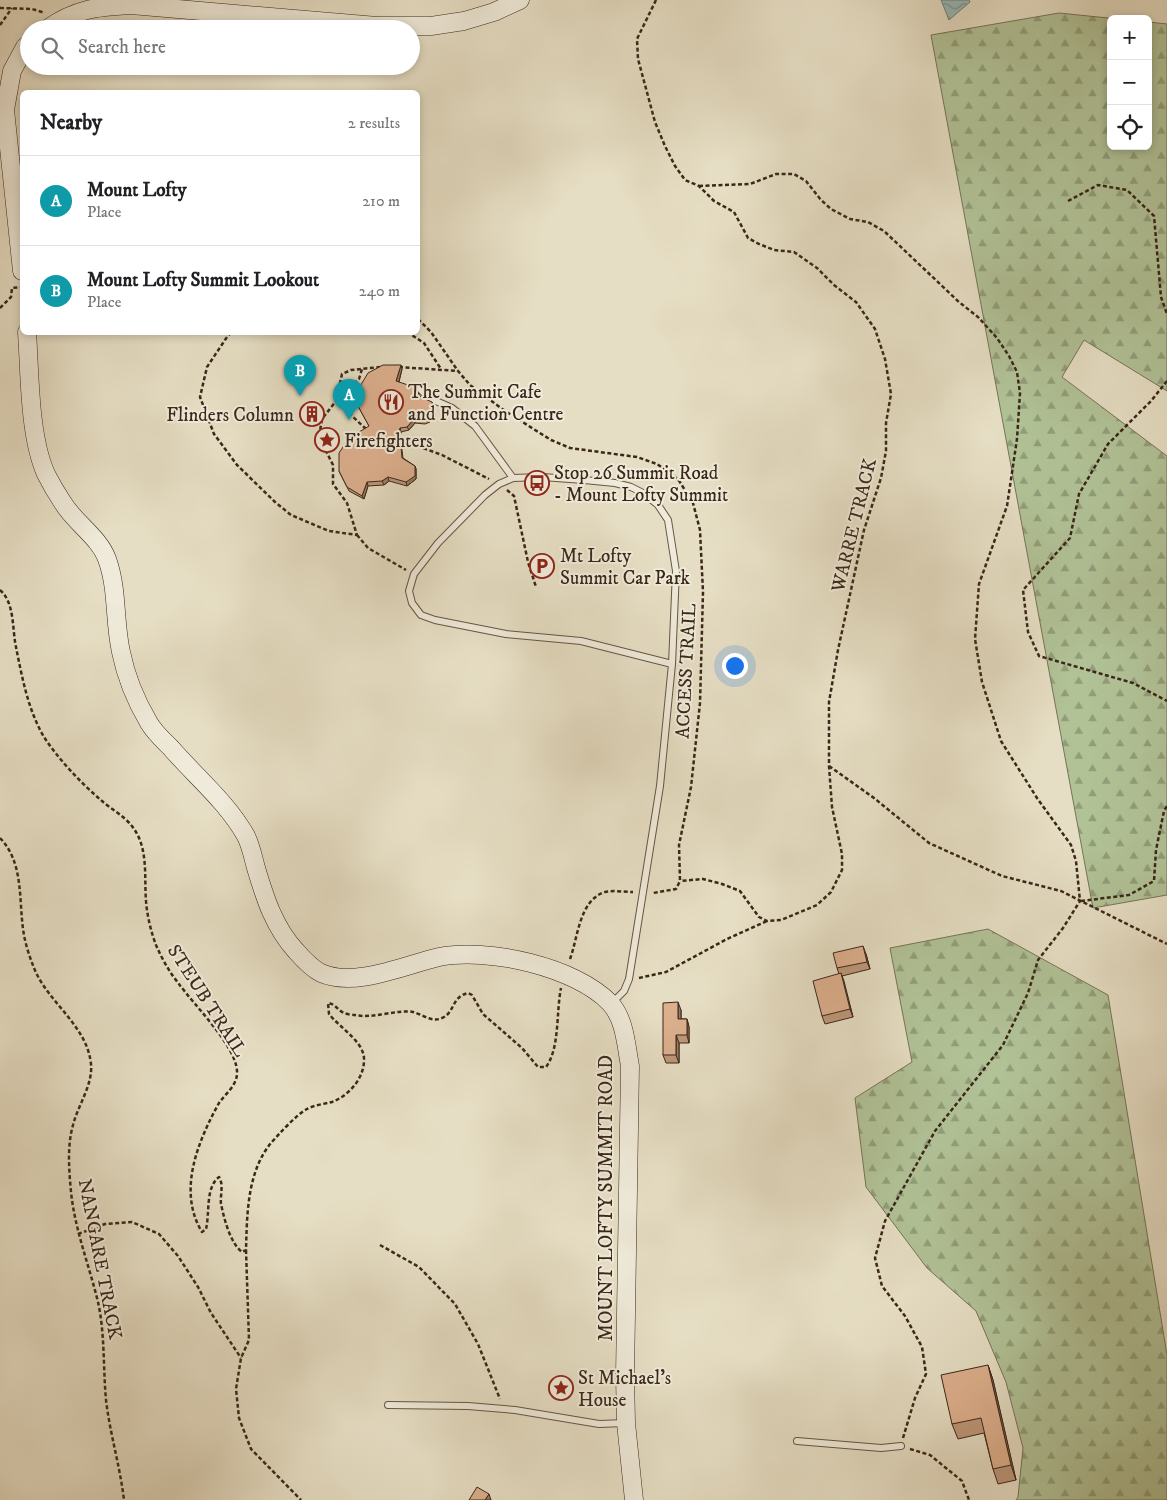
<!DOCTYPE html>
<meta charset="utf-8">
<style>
body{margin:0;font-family:"IM FELL DW Pica",serif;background:#f6f6f6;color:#202124}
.controls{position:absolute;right:15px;top:15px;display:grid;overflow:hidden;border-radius:8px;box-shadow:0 2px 8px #0003}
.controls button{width:45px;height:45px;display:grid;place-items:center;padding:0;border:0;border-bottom:1px solid #e0e0e0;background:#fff;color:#202124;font:25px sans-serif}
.you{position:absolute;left:734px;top:665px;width:18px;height:18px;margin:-12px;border:4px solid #fff;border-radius:50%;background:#1a73e8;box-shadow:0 0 0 8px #1a73e833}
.badge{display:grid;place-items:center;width:32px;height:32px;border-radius:50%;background:#0f766e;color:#fff;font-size:16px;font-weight:700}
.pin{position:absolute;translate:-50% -41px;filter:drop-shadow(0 1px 2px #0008)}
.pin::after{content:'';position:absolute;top:26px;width:18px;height:15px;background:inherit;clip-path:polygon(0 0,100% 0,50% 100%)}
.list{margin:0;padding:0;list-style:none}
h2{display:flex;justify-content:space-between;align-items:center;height:65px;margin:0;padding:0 20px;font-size:21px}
h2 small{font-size:16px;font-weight:400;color:#757577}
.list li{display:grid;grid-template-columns:32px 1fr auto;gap:15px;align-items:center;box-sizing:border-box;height:90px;padding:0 20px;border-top:1px solid #e0e0e0}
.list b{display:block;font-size:19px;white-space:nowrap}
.list p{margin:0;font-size:16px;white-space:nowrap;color:#757577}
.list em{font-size:16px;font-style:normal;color:#757577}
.icon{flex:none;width:28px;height:28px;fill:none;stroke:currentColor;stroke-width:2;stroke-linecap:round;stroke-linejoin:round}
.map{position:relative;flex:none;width:1167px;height:1500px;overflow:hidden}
.search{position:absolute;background:#fff;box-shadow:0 2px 8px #0003;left:20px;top:20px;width:400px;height:55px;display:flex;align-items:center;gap:12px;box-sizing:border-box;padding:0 18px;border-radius:28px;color:#757577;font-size:19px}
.panel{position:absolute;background:#fff;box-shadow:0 2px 8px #0003;left:20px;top:90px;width:400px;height:245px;border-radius:8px}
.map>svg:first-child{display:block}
.forest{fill:url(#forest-firs);stroke:#767458}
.water{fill:url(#water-waves);stroke:#728079}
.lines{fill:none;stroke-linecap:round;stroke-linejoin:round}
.lane-casing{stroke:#655544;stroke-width:8}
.secondary-casing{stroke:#3a271a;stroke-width:19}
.path{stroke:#3a271a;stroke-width:2.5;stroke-dasharray:4 2.5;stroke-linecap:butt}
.lane{stroke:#efead9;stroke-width:6}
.secondary{stroke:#efead9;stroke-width:18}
.wall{fill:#be977a;stroke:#3a271a}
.shaded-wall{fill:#9b7b63;stroke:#3a271a}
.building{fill:#ddb08e;stroke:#3a271a}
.labels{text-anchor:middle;stroke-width:4;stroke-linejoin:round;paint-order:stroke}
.poi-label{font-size:19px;fill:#3a271a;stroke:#efead9;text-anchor:start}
.street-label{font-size:19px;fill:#3a271a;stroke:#efead9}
</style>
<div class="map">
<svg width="1167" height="1500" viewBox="0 0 1167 1500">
<defs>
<pattern id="forest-firs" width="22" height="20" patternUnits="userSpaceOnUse" patternTransform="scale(1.25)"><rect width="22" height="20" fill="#b1c297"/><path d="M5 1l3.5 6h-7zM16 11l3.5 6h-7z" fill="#919e7a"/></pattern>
<pattern id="water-waves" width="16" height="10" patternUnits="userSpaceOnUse" patternTransform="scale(1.25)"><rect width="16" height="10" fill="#97bbb9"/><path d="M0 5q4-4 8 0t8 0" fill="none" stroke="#7c9896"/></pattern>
</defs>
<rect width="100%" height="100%" fill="#e6dec4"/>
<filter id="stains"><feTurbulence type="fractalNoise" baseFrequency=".004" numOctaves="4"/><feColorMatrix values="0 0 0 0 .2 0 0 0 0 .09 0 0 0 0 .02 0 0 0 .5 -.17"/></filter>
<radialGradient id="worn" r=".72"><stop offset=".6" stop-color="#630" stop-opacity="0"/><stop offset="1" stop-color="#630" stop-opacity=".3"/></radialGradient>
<path class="forest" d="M 1059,13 L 1118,19 L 1111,19 L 1111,146 L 1148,146 L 1148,22 L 1167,24 L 1167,391 L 1084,340 L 1062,377 L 1167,456 L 1167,895 L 1093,908 L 931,35 Z
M 988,929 L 1108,995 L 1167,1355 L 1167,1500 L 1016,1500 L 1018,1497 L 1023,1448 L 1006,1382 L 976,1311 L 927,1268 L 866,1187 L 855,1098 L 912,1062 L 890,948 Z"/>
<path class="water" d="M 941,0 L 969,0 L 970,2 L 949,20 Z"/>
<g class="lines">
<defs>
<path id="lane" d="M 420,389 L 429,398 L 452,408 L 475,426 L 513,478
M 612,1003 L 624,991 L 629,979 L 660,786 L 672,664 L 676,571 L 668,520 L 658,505 L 643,493 L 631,487 L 615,483 L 584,480 L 542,477 L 513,478 L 499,484 L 485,495 L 438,543 L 414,574 L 409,591 L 412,603 L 421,615 L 435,620 L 506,634 L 581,641 L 672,664
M 388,1405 L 468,1406 L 515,1410 L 599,1424 L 625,1423
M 797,1441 L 881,1448 L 901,1446"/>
<path id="secondary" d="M 47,29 C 77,8 97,7 131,5 L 377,26 L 431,26 L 464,21 L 494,12 L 520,0
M 22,271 L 5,110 L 12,71 L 25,47 L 29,44
M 27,332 C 30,375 29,436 46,474 C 51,484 57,494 63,503 C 75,523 99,537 107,559 C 118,589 114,621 121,652 C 126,677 136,701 149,723 C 155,733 163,740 171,748 C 196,777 227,802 246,836 C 251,846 253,857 256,868 C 265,898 274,927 296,951 C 303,959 311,968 321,973 C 355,988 405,965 439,957 C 487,947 576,967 610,1003 C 625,1019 626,1045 630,1066 L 625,1376 L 626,1423 L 634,1500"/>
</defs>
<use href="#lane" class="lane-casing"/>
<use href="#secondary" class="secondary-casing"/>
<path class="path" d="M 656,0 L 637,39 L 638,59 L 655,122 L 665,146 L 675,166 L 685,180 L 699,186 L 714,201 L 734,212 L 748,238 L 759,244 L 774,250 L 794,252 L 817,268 L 834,285 L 856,302 L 875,329 L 885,359 L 891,394 L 886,423 L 886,451 L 881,478 L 864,530 L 838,650 L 829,702 L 829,766 L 832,807 L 842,854 L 842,870 L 831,892 L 817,905 L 781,920 L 767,921 L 759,917 L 740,891 L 722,884 L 703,879 L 680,881
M 0,8 L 32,9 L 45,13
M 0,25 L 12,8
M 699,186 L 750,184 L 776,174 L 794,174 L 806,181 L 821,200 L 831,209 L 850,219 L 868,222 L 884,231 L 959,302 L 978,317 L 997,338 L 1009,356 L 1017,372 L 1020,393 L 1017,439 L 1007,506 L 979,584 L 975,639 L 982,682 L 1001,741 L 1037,798 L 1071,845 L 1076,861 L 1080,901
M 1068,201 L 1098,185 L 1127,190 L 1154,216 L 1161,297 L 1167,314
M 0,308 L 11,297 L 12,288 L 21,287
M 418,319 L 431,332 L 458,371 L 470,385 L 505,411 L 551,440 L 570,448 L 637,457 L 657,464 L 678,479 L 693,503 L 700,530 L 703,592 L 700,703 L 691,787 L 679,845 L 680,881 L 676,889 L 653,893
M 231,332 L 227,337 L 207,367 L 200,397 L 214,434 L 237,465 L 275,502 L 291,515 L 329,531 L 357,535 L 347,503 L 333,484 L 333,465 L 319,437 L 322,419 L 336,401 L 359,379 L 362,369
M 407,332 L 424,343 L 441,369
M 399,367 L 458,371
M 1167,381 L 1151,401 L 1108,444 L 1079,494 L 1070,538 L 1023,590 L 1028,632 L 1039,656 L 1133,683 L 1167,701
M 366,429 L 336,401 L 342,374 L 351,370 L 381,367
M 399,439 L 442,455 L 489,479
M 507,490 L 514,496 L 528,562 L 536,587
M 357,535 L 368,548 L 406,570
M 0,590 C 15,603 12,629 16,647 C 22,677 28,710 44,737 C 59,760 81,783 102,801 C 111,809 124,816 131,825 C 149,846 144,876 146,901 C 147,915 151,932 156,945 C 162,959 170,973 179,984 C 194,1005 236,1046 237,1071 C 238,1085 226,1093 219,1103 C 198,1141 177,1191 202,1232 L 206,1229 C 210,1213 205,1188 219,1177 C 224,1185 220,1195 221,1204 C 224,1218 230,1243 242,1252 L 246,1250 C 247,1215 247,1172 271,1143 C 279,1134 296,1115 307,1109 C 314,1105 324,1104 332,1102 C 350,1095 365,1077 364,1058 C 363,1041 339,1027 329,1014 L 328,1003 C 336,1004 337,1010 344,1013 C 347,1014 352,1015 355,1015 C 373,1019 398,1009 413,1012 C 422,1014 432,1023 442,1018 C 455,1013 451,997 468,993 L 472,995 L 483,1014 L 522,1048 L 538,1067 L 546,1067 C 560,1048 556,1012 561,988
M 829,766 L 874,798 L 929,843 L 1002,876 L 1061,891 L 1167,944
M 0,838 C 25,864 18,902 24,935 C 26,946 30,958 34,968 C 48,1003 87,1025 91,1064 C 93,1085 78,1105 73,1125 C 67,1146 69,1170 71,1192 C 75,1230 89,1265 98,1302 C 105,1334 103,1367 106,1400 C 110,1434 120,1466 124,1500
M 1081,901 L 1129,895 L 1154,881 L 1156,850 L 1164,811 L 1167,806
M 570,959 C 578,938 579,900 605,892 C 614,890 624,892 633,892
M 639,978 L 666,972 L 727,939 L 767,921
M 78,1234 L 105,1224 L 132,1222 L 159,1234 L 178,1256 L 198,1287 L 211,1313 L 241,1358
M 380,1245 L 419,1267 L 455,1304 L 478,1344 L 500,1399
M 246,1250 L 249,1340 L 241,1358 L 236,1389 L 239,1418 L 251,1449 L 301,1500
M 903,1438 L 915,1398 L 926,1374 L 922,1347 L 905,1316 L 882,1286 L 875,1258 L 885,1221 L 935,1131 L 1003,1045 L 1028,993 L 1038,960 L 1063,928 L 1080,901
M 910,1449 L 930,1455 L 962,1481 L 969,1500"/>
<use href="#lane" class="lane"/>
<use href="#secondary" class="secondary"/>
</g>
<path class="wall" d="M 402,369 L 399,382 L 421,397 L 435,415 L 430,422 L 425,424 L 415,423 L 409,430 L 401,432 L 398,444 L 401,446 L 402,450 L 403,458 L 415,466 L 416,469 L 416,479 L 407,486 L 389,481 L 384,485 L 368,486 L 364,499 L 349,491 L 339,471 L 369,426 L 358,406 Z
M 317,403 L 319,407 L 318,416 L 313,419 L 310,418 L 307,416 L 306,412 Z
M 866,954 L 870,969 L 842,976 L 853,1017 L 825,1024 L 822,1016 L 839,974 L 837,968 Z
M 681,1010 L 681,1019 L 687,1019 L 689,1027 L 689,1043 L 679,1043 L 679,1063 L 666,1063 L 663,1055 Z
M 988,1365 L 993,1380 L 1016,1480 L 998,1484 L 993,1469 L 984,1433 L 958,1439 L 952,1424 Z"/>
<path class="shaded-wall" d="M 401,365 L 402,369 L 398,385 L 396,381 Z
M 432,402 L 435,415 L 430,422 L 429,419 Z
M 317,403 L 319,407 L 318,416 L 313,419 L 312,415 Z
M 414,419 L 415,423 L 409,430 L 407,427 Z
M 400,428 L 401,432 L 398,446 L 396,442 Z
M 415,466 L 416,469 L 416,479 L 407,486 L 406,482 Z
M 388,477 L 389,481 L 384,485 L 382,481 Z
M 367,482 L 368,486 L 364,499 L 362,496 Z
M 863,946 L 866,954 L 870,969 L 867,962 Z
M 841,973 L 844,981 L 853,1017 L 850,1009 Z
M 678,1002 L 681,1010 L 681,1027 L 678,1019 Z
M 687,1019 L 689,1027 L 689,1043 L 687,1035 Z
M 676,1035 L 679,1043 L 679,1063 L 676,1055 Z
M 988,1365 L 993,1380 L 1016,1480 L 1011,1465 Z
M 489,1494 L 491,1500 L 485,1500 Z"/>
<path class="building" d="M 383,365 L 401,365 L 396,381 L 414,387 L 421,397 L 432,402 L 434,411 L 429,419 L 424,420 L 414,419 L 407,427 L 400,428 L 396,442 L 401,446 L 402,458 L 415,466 L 415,476 L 406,482 L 388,477 L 382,481 L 367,482 L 362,496 L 347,487 L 339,471 L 339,453 L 349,438 L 369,426 L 358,406 L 359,388 L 368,373 Z
M 317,403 L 316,412 L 312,415 L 306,412 L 306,408 L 308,404 Z
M 863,946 L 867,962 L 837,968 L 833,953 Z
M 841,973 L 850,1009 L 822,1016 L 813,981 Z
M 678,1002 L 678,1019 L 687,1019 L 687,1035 L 676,1035 L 676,1055 L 663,1055 L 663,1003 Z
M 988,1365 L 1011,1465 L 993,1469 L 981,1418 L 952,1424 L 941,1375 Z
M 477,1487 L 489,1494 L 485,1500 L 469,1500 Z"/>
<defs>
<symbol id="restaurant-ring" viewBox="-11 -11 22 22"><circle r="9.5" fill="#efead9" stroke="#8f2418" stroke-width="1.5"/><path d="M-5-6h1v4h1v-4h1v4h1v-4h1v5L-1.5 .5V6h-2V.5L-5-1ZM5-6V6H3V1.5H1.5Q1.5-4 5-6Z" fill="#8f2418"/></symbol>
<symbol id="building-ring" viewBox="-11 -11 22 22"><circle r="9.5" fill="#efead9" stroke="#8f2418" stroke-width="1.5"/><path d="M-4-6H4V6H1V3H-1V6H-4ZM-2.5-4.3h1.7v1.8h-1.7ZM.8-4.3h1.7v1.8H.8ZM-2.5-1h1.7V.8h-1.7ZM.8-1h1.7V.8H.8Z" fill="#8f2418"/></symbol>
<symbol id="sight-ring" viewBox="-11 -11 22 22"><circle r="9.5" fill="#efead9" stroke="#8f2418" stroke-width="1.5"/><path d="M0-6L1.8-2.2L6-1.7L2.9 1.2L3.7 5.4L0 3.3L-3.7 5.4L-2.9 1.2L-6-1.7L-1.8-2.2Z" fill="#8f2418"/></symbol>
<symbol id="bus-ring" viewBox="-11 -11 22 22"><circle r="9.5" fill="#efead9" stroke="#8f2418" stroke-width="1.5"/><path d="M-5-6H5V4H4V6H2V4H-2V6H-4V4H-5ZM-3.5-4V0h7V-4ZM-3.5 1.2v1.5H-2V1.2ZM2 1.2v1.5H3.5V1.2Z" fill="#8f2418"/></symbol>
<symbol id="parking-ring" viewBox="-11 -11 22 22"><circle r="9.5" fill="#efead9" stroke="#8f2418" stroke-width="1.5"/><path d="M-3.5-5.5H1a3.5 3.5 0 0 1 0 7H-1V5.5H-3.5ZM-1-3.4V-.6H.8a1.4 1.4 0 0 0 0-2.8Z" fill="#8f2418"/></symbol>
</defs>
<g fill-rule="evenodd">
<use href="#restaurant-ring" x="377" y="388" width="28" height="28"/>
<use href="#building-ring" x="298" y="400" width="28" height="28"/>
<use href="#sight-ring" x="313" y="426" width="28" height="28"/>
<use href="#bus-ring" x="523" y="469" width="28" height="28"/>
<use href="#parking-ring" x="528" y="552" width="28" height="28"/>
<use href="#sight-ring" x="547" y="1374" width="28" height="28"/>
</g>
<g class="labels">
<g class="poi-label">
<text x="408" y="398">The Summit Cafe<tspan x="408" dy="22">and Function Centre</tspan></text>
<text x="294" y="421" text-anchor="end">Flinders Column</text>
<text x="344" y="447">Firefighters</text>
<text x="554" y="479">Stop 26 Summit Road<tspan x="554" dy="22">- Mount Lofty Summit</tspan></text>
<text x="560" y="562">Mt Lofty<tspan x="560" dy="22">Summit Car Park</tspan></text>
<text x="578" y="1384">St Michael's<tspan x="578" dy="22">House</tspan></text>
</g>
<g class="street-label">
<text transform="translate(853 525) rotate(-76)" y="7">WARRE TRACK</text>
<text transform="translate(685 671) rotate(-87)" y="7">ACCESS TRAIL</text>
<text transform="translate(208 1000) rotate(57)" y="7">STEUB TRAIL</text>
<text transform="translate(605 1198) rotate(-90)" y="7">MOUNT LOFTY SUMMIT ROAD</text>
<text transform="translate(101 1259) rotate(79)" y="7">NANGARE TRACK</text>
</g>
</g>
<rect width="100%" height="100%" filter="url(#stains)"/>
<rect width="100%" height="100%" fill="url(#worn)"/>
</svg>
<div class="controls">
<button>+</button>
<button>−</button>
<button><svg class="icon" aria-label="locate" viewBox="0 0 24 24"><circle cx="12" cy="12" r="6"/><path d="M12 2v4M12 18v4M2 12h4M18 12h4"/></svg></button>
</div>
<div class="you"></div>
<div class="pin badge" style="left:349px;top:420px;background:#0f9aa8">A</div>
<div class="pin badge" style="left:300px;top:396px;background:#0f9aa8">B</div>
<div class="search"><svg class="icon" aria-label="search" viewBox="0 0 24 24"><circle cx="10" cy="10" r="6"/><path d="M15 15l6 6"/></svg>Search here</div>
<section class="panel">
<h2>Nearby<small>2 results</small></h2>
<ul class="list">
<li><span class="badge" style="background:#0f9aa8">A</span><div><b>Mount Lofty</b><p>Place</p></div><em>210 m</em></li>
<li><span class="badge" style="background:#0f9aa8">B</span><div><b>Mount Lofty Summit Lookout</b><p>Place</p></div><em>240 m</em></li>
</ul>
</section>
</div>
